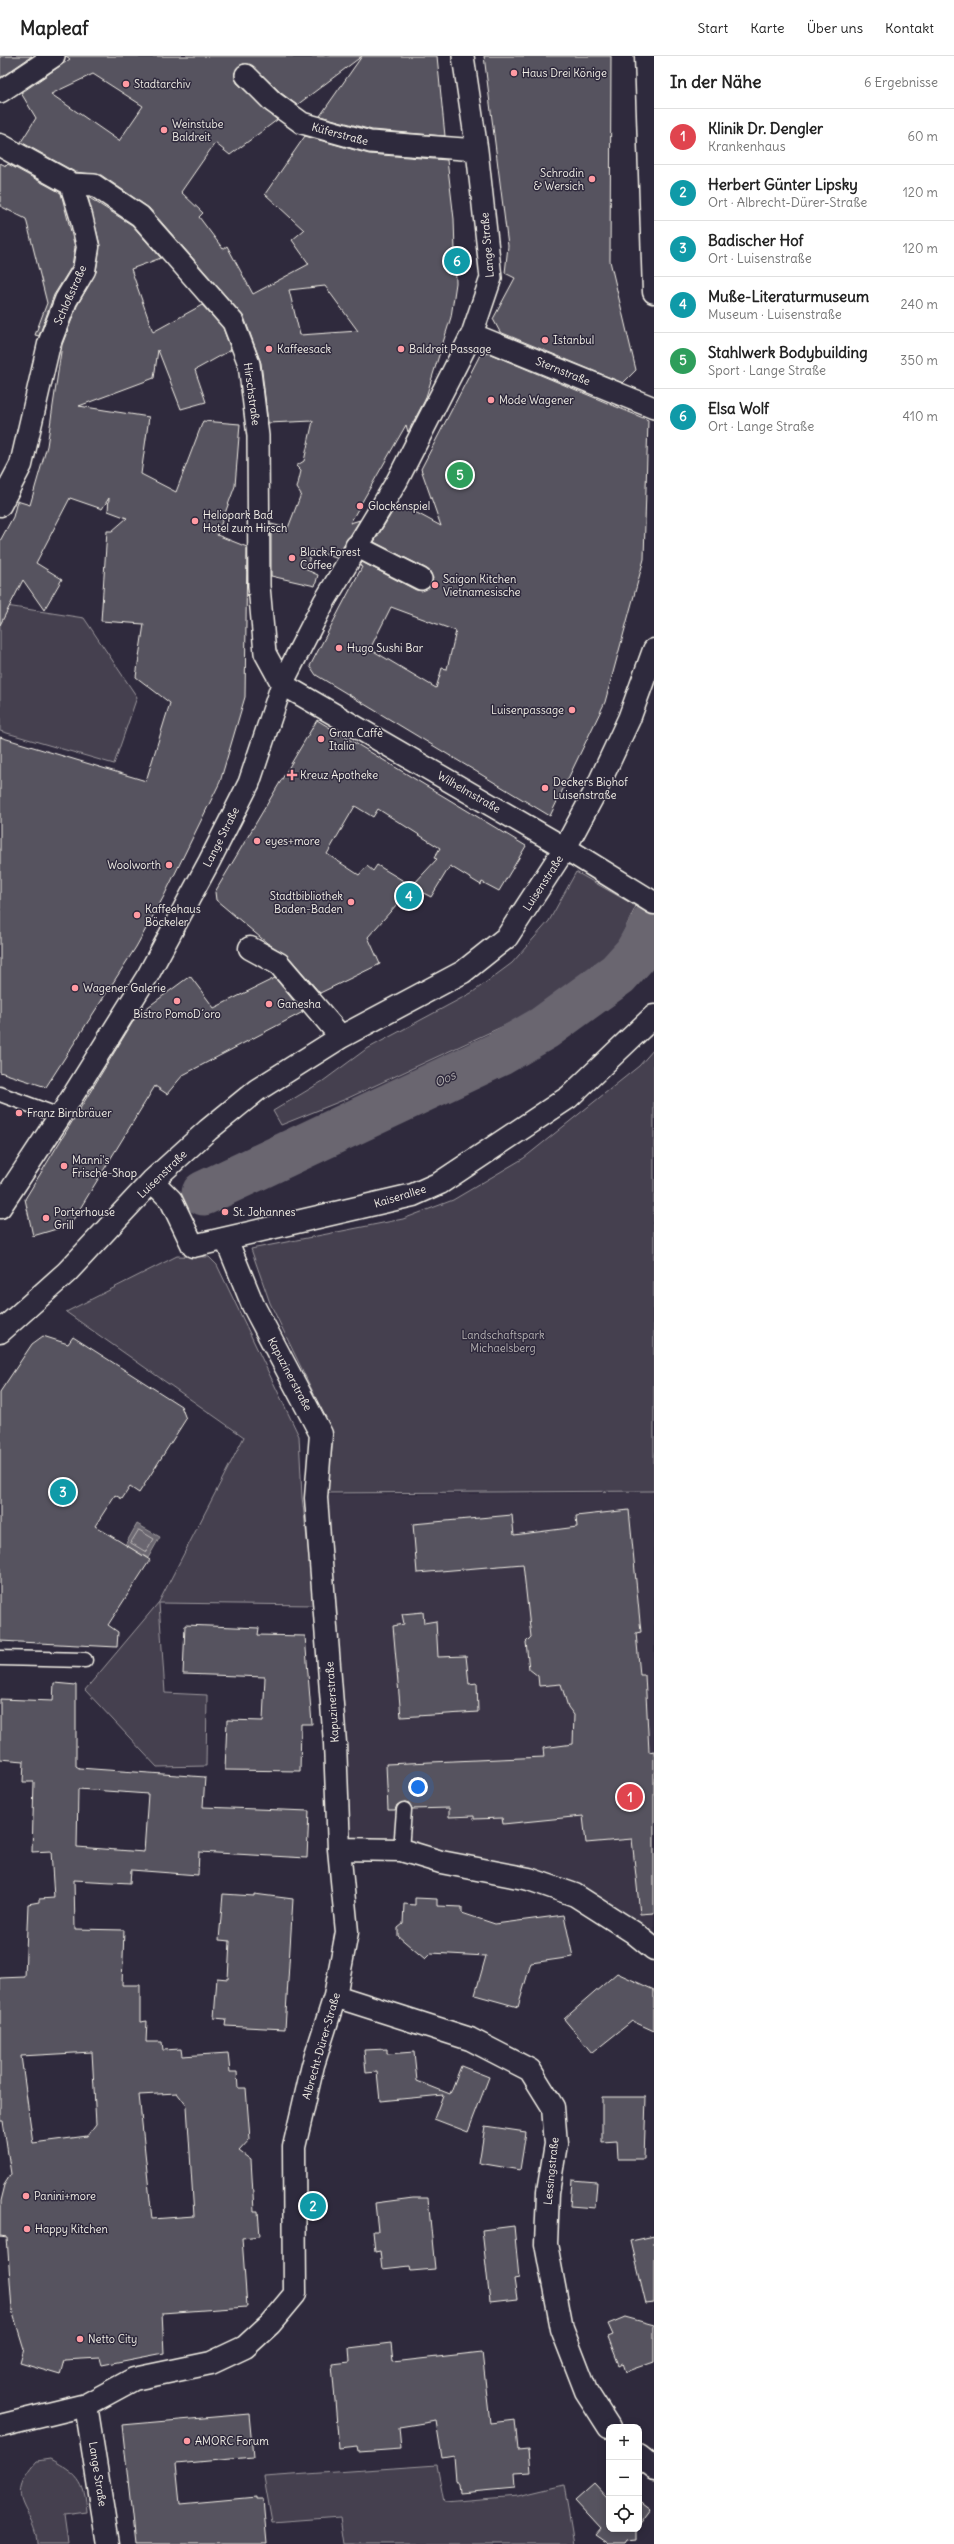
<!DOCTYPE html>
<html lang="de">
<meta charset="utf-8">
<style>
body{margin:0;font-family:Delius,sans-serif;background:#f6f6f6;color:#222}
.controls{position:absolute;right:12px;bottom:12px;display:grid;overflow:hidden;border-radius:8px;box-shadow:0 2px 10px #0003}
.controls button{width:36px;height:36px;display:grid;place-items:center;padding:0;border:0;border-bottom:1px solid #e0e0e0;background:#fff;color:#222;font:20px sans-serif}
.you{position:absolute;left:418px;top:1731px;width:14px;height:14px;margin:-10px;border:3px solid #fff;border-radius:50%;background:#1a73e8;box-shadow:0 0 0 6px #1a73e833}
.badge{display:grid;place-items:center;width:26px;height:26px;border-radius:50%;background:#d93025;color:#fff;font-size:13px;font-weight:700}
.pin{position:absolute;translate:-50% -50%;border:2px solid #fff;box-shadow:0 1px 4px #0006}
.list{margin:0;padding:0;list-style:none}
h2{display:flex;justify-content:space-between;align-items:center;height:52px;margin:0;padding:0 16px;font-size:17px}
h2 small{font-size:13px;font-weight:400;color:#767676}
.list li{display:grid;grid-template-columns:26px 1fr auto;gap:12px;align-items:center;box-sizing:border-box;height:56px;padding:0 16px;border-top:1px solid #e0e0e0}
.list b{display:block;font-size:15px;white-space:nowrap}
.list p{margin:0;font-size:13px;white-space:nowrap;color:#767676}
.list em{font-size:13px;font-style:normal;color:#767676}
.icon{flex:none;width:22px;height:22px;fill:none;stroke:currentColor;stroke-width:2;stroke-linecap:round;stroke-linejoin:round}
.map{position:relative;flex:none;width:654px;height:2488px;overflow:hidden}
header{display:flex;align-items:center;gap:24px;box-sizing:border-box;height:56px;padding:0 20px;background:#fff;border-bottom:1px solid #e0e0e0}
header strong{font-size:19px}
nav{display:flex;gap:22px;margin-inline-start:auto;font-size:14px}
main{display:flex}
aside{flex:1;background:#fff}
.map>svg:first-child{display:block}
.built{fill:#3b3647}
.green{fill:#454050;stroke:#9c989c}
.water{fill:#6a6670;stroke:#a19ea0}
.lines{fill:none;stroke-linecap:round;stroke-linejoin:round}
.shore{stroke:#bdb9b8;stroke-width:1}
.river{stroke:#6a6670;stroke-width:45}
.building{fill:#56525f;stroke:#f4f1e8;fill-rule:evenodd}
.service-casing{stroke:#f4f1e8;stroke-width:17}
.pedestrian-casing{stroke:#f4f1e8;stroke-width:24}
.minor-casing{stroke:#f4f1e8;stroke-width:25}
.service{stroke:#2f2a3d;stroke-width:14}
.pedestrian{stroke:#2f2a3d;stroke-width:21}
.minor{stroke:#2f2a3d;stroke-width:22}
.poi-dot{fill:#ff9aa2;stroke:#2f2a3d;stroke-width:1.5}
.labels{text-anchor:middle;stroke-width:3;stroke-linejoin:round;paint-order:stroke}
.poi-label{font-size:11px;fill:#f4f1e8;stroke:#2f2a3d;text-anchor:start}
.street-label{font-size:11px;fill:#f4f1e8;stroke:#2f2a3d}
.park-label{font-size:11px;fill:#b7b3b3;stroke:#2f2a3d}
.water-label{font-size:12px;font-style:italic;fill:#b6b2b2;stroke:#2f2a3d}
</style>
<header>
<strong>Mapleaf</strong>
<nav><a>Start</a><a>Karte</a><a>Über uns</a><a>Kontakt</a></nav>
</header>
<main>
<div class="map">
<svg width="654" height="2488" viewBox="0 0 654 2488">
<rect width="100%" height="100%" fill="#2f2a3d"/>
<filter id="ink" filterUnits="userSpaceOnUse"><feTurbulence type="fractalNoise" baseFrequency=".025" numOctaves="2"/><feDisplacementMap in="SourceGraphic" scale="8" xChannelSelector="R" yChannelSelector="G"/><feConvolveMatrix kernelMatrix="1 2 1 2 8 2 1 2 1" color-interpolation-filters="sRGB"/></filter>
<g filter="url(#ink)">
<path class="built" d="M 654,1436 L 654,1887 L 571,1830 L 504,1805 L 339,1793 L 315,1549 L 327,1439 Z"/>
<path class="green" d="M 0,549 L 84,562 L 137,641 L 114,708 L 0,675 Z
M 576,816 L 636,850 L 615,894 L 538,954 L 346,1043 L 281,1069 L 273,1055 L 323,1025 L 365,994 L 473,936 L 512,907 L 549,865 Z
M 654,993 L 654,1435 L 327,1437 L 333,1384 L 326,1363 L 270,1247 L 251,1193 L 403,1163 L 453,1144 L 524,1102 L 639,1010 Z
M 177,1200 L 209,1201 L 217,1209 L 299,1380 L 302,1441 L 315,1549 L 159,1547 L 165,1637 L 207,1639 L 206,1710 L 157,1711 L 85,1634 L 159,1546 L 244,1381 L 66,1256 Z
M 50,2403 C 77,2418 85,2425 87,2456 L 64,2459 L 68,2488 L 37,2488 C 36,2451 0,2446 37,2405 Z
M 437,2409 L 444,2446 L 518,2440 L 564,2429 L 574,2488 L 344,2488 L 340,2461 L 272,2466 L 264,2421 Z"/>
<path class="water" d="M 137,1468 L 160,1481 L 148,1502 L 125,1489 Z"/>
<g class="lines">
<path class="shore" d="M 139,1474 L 154,1483 L 146,1496 L 131,1487 Z"/>
<path class="river" d="M 204,1137 L 499,998 L 544,972 L 618,918 L 636,898 L 654,866"/>
</g>
<path class="building" d="M 0,0 L 32,0 L 0,22 Z
M 66,0 L 437,0 L 445,80 L 372,74 L 320,60 L 362,0 L 297,49 L 281,37 L 254,11 L 243,8 L 235,16 L 237,27 L 277,64 L 230,99 L 215,87 L 181,136 L 203,157 L 199,161 L 223,193 L 227,190 L 253,238 L 309,208 L 292,184 L 304,174 L 265,138 L 305,80 L 369,98 L 447,104 L 454,163 L 456,227 L 451,261 L 425,344 L 408,376 L 406,369 L 350,467 L 360,464 L 336,502 L 311,494 L 307,514 L 318,519 L 315,530 L 271,520 L 271,468 L 288,472 L 301,438 L 297,432 L 301,415 L 296,410 L 304,405 L 313,365 L 268,367 L 261,307 L 244,261 L 149,152 L 101,119 L 75,116 L 21,86 L 36,62 L 21,37 L 70,3 ZM 93,18 L 143,50 L 119,85 L 51,38 ZM 325,230 L 358,275 L 300,279 L 289,234 Z
M 484,0 L 611,0 L 610,205 L 636,314 L 623,327 L 500,276 L 493,263 L 515,222 L 505,217 L 508,190 Z
M 0,107 L 6,110 L 8,108 L 61,137 L 75,191 L 72,210 L 54,239 L 39,280 L 35,279 L 47,247 L 26,163 L 0,150 Z
M 88,141 L 132,169 L 161,202 L 131,213 L 153,276 L 202,249 L 223,272 L 231,294 L 195,314 L 206,346 L 181,353 L 158,294 L 154,322 L 79,350 L 149,361 L 141,418 L 176,436 L 203,365 L 240,368 L 235,430 L 217,479 L 247,491 L 245,641 L 220,726 L 164,840 L 136,891 L 46,1031 L 0,1016 L 0,681 L 146,725 L 170,647 L 136,621 L 144,568 L 101,565 L 107,475 L 112,475 L 127,462 L 108,455 L 109,442 L 102,453 L 70,442 L 36,507 L 62,523 L 44,554 L 23,524 L 0,569 L 0,485 L 13,461 L 17,445 L 30,449 L 47,390 L 62,289 L 77,250 L 96,216 L 100,189 Z
M 488,297 L 648,364 L 644,503 L 605,646 L 550,760 L 316,619 L 310,610 L 362,511 L 360,510 L 362,506 L 416,534 L 422,535 L 431,529 L 433,522 L 427,513 L 374,486 L 394,453 L 404,450 L 441,470 L 421,413 L 480,299 ZM 391,551 L 456,575 L 447,613 L 442,612 L 436,632 L 370,593 Z
M 317,664 L 526,790 L 499,835 L 482,826 L 481,829 L 450,810 L 431,841 L 412,831 L 368,881 L 380,908 L 320,937 L 288,900 L 267,887 L 216,844 L 215,836 ZM 355,750 L 373,761 L 378,753 L 440,792 L 434,802 L 437,803 L 412,830 L 377,809 L 373,815 L 367,810 L 359,819 L 327,798 Z
M 190,920 L 214,952 L 275,922 L 303,956 L 183,1019 L 167,1038 L 155,1030 L 70,1169 L 33,1180 L 25,1143 L 137,959 Z
M 43,1280 L 68,1288 L 73,1281 L 181,1350 L 186,1363 L 139,1437 L 130,1431 L 122,1443 L 115,1439 L 95,1470 L 150,1504 L 108,1569 L 118,1576 L 117,1591 L 0,1585 L 0,1336 L 32,1288 Z
M 629,1454 L 641,1576 L 636,1577 L 640,1619 L 645,1619 L 649,1696 L 654,1695 L 654,1857 L 640,1858 L 632,1783 L 586,1787 L 583,1760 L 503,1768 L 502,1762 L 474,1763 L 474,1760 L 449,1761 L 449,1752 L 412,1753 L 409,1747 L 405,1746 L 397,1749 L 395,1754 L 388,1754 L 386,1708 L 544,1701 L 543,1692 L 573,1688 L 574,1659 L 568,1651 L 561,1628 L 539,1630 L 538,1620 L 529,1613 L 526,1586 L 531,1581 L 523,1508 L 417,1517 L 413,1468 L 512,1459 L 514,1479 L 577,1471 L 576,1460 Z
M 423,1556 L 424,1567 L 436,1565 L 438,1601 L 466,1600 L 469,1628 L 477,1627 L 478,1656 L 401,1661 L 393,1570 L 404,1568 L 402,1558 Z
M 185,1569 L 259,1572 L 258,1579 L 305,1580 L 312,1668 L 301,1668 L 300,1715 L 225,1714 L 227,1664 L 263,1665 L 265,1621 L 183,1618 Z
M 54,1627 L 76,1629 L 76,1710 L 79,1712 L 205,1721 L 203,1751 L 309,1755 L 307,1802 L 199,1796 L 198,1819 L 131,1814 L 130,1827 L 74,1824 L 75,1873 L 124,1874 L 122,1929 L 140,1929 L 140,1966 L 147,1965 L 146,1986 L 162,1986 L 163,1994 L 181,1993 L 182,2000 L 228,1997 L 230,2016 L 237,2016 L 238,2032 L 246,2032 L 250,2083 L 239,2095 L 251,2104 L 254,2155 L 258,2155 L 260,2180 L 242,2182 L 247,2251 L 162,2257 L 164,2297 L 102,2309 L 100,2302 L 64,2304 L 60,2319 L 20,2307 L 24,2293 L 12,2254 L 7,2181 L 0,2180 L 0,2145 L 4,2129 L 11,2118 L 3,2065 L 0,2065 L 0,1922 L 25,1921 L 28,1848 L 39,1846 L 39,1843 L 54,1842 L 51,1795 L 32,1796 L 34,1726 L 23,1726 L 24,1705 L 0,1703 L 0,1643 L 53,1645 ZM 78,1733 L 148,1738 L 144,1796 L 77,1791 ZM 92,1996 L 96,2068 L 87,2080 L 33,2087 L 21,2000 ZM 177,2037 L 187,2050 L 194,2160 L 152,2163 L 139,2039 Z
M 223,1838 L 254,1840 L 254,1838 L 293,1843 L 285,1973 L 225,1970 L 226,1963 L 214,1962 L 217,1922 L 228,1923 L 230,1885 L 219,1884 Z
M 415,1842 L 437,1843 L 437,1850 L 462,1851 L 462,1857 L 495,1868 L 564,1859 L 573,1901 L 531,1907 L 518,1951 L 475,1939 L 486,1900 L 431,1897 L 425,1903 L 398,1880 L 398,1872 L 403,1868 L 404,1848 L 415,1849 Z
M 617,1917 L 654,1934 L 654,1975 L 632,1965 L 592,1997 L 564,1963 Z
M 387,1993 L 387,1998 L 414,1996 L 417,2025 L 450,2038 L 461,2010 L 489,2021 L 468,2076 L 434,2063 L 443,2039 L 380,2045 L 377,2016 L 366,2017 L 364,1994 Z
M 602,2041 L 646,2041 L 644,2103 L 618,2103 L 617,2085 L 602,2086 Z
M 485,2070 L 526,2076 L 520,2114 L 479,2107 Z
M 572,2124 L 597,2126 L 595,2152 L 570,2150 Z
M 413,2142 L 428,2142 L 435,2213 L 411,2215 L 410,2210 L 382,2213 L 380,2195 L 375,2196 L 373,2175 L 378,2175 L 375,2147 Z
M 514,2170 L 519,2222 L 514,2223 L 517,2243 L 490,2246 L 482,2174 Z
M 654,2180 L 654,2247 L 646,2248 L 631,2185 Z
M 625,2261 L 654,2269 L 654,2306 L 626,2316 L 623,2307 L 619,2309 L 608,2281 L 613,2279 L 608,2268 Z
M 391,2287 L 393,2306 L 482,2296 L 490,2367 L 515,2364 L 518,2394 L 528,2393 L 530,2416 L 514,2417 L 515,2432 L 460,2437 L 459,2429 L 456,2425 L 454,2400 L 442,2402 L 436,2365 L 399,2371 L 401,2393 L 359,2396 L 358,2391 L 339,2393 L 332,2308 L 350,2306 L 349,2292 Z
M 249,2358 L 253,2401 L 176,2408 L 180,2448 L 256,2441 L 256,2443 L 263,2443 L 267,2488 L 135,2488 L 122,2369 Z
M 594,2428 L 607,2442 L 609,2440 L 609,2473 L 636,2473 L 636,2484 L 627,2485 L 625,2488 L 609,2488 L 596,2479 L 601,2473 L 575,2445 Z
M 639,2444 L 651,2453 L 639,2469 Z"/>
<g class="lines">
<defs>
<path id="service" d="M 0,1038 L 60,1060
M 0,1602 L 85,1604
M 401,1794 L 404,1754"/>
<path id="pedestrian" d="M 246,19 L 273,46 L 302,67 L 370,86 L 477,94
M 0,36 L 54,0
M 71,128 L 94,129 L 140,160 L 233,266 L 249,308 L 258,380 L 259,530 L 265,597 L 282,628 L 565,792
M 472,278 L 654,352
M 356,490 L 421,523
M 60,1060 L 148,919 L 209,806 L 249,727 L 282,628 L 324,546 L 397,425 L 472,278 L 491,222 L 477,94 L 463,0"/>
<path id="minor" d="M 646,0 L 654,236
M 0,89 L 71,128 L 81,160 L 88,191 L 84,214 L 66,244 L 49,288 L 21,409 L 0,449
M 565,792 L 654,847
M 250,892 L 279,908 L 341,981
M 152,1125 L 171,1144 L 193,1190 L 413,1139 L 440,1127 L 569,1041 L 654,960
M 0,1151 L 60,1060
M 0,1276 L 67,1216 L 152,1125 L 208,1074 L 257,1034 L 341,981 L 463,916 L 507,881 L 565,792 L 594,738 L 629,663 L 654,594
M 339,1793 L 401,1794 L 441,1806 L 529,1823 L 575,1839 L 633,1876 L 654,1893
M 335,1940 L 470,1983 L 530,2014 L 553,2051 L 556,2088 L 548,2136 L 546,2188 L 562,2273 L 586,2335 L 609,2371
M 86,2349 L 108,2488
M 0,2370 L 86,2349 L 134,2323 L 211,2307 L 245,2291 L 270,2268 L 295,2238 L 294,2091 L 313,2009 L 335,1940 L 347,1876 L 339,1793 L 335,1687 L 316,1442 L 321,1378 L 253,1249 L 226,1183
M 639,2400 L 654,2412"/>
</defs>
<use href="#service" class="service-casing"/>
<use href="#pedestrian" class="pedestrian-casing"/>
<use href="#minor" class="minor-casing"/>
<use href="#service" class="service"/>
<use href="#pedestrian" class="pedestrian"/>
<use href="#minor" class="minor"/>
</g>
</g>
<g class="poi-dot">
<circle cx="514" cy="17" r="4"/>
<circle cx="126" cy="28" r="4"/>
<circle cx="164" cy="74" r="4"/>
<circle cx="592" cy="123" r="4"/>
<circle cx="545" cy="284" r="4"/>
<circle cx="269" cy="293" r="4"/>
<circle cx="401" cy="293" r="4"/>
<circle cx="491" cy="344" r="4"/>
<circle cx="360" cy="450" r="4"/>
<circle cx="195" cy="465" r="4"/>
<circle cx="292" cy="502" r="4"/>
<circle cx="435" cy="529" r="4"/>
<circle cx="339" cy="592" r="4"/>
<circle cx="572" cy="654" r="4"/>
<circle cx="321" cy="683" r="4"/>
<path d="M290 713h4v4h4v4h-4v4h-4v-4h-4v-4h4z"/>
<circle cx="545" cy="732" r="4"/>
<circle cx="257" cy="785" r="4"/>
<circle cx="169" cy="809" r="4"/>
<circle cx="351" cy="846" r="4"/>
<circle cx="137" cy="859" r="4"/>
<circle cx="75" cy="932" r="4"/>
<circle cx="177" cy="945" r="4"/>
<circle cx="269" cy="948" r="4"/>
<circle cx="19" cy="1057" r="4"/>
<circle cx="64" cy="1110" r="4"/>
<circle cx="225" cy="1156" r="4"/>
<circle cx="46" cy="1162" r="4"/>
<circle cx="26" cy="2140" r="4"/>
<circle cx="27" cy="2173" r="4"/>
<circle cx="80" cy="2283" r="4"/>
<circle cx="187" cy="2385" r="4"/>
</g>
<g class="labels">
<g class="poi-label">
<text x="522" y="21">Haus Drei Könige</text>
<text x="134" y="32">Stadtarchiv</text>
<text x="172" y="72">Weinstube<tspan x="172" dy="13">Baldreit</tspan></text>
<text x="584" y="121" text-anchor="end">Schrodin<tspan x="584" dy="13">&amp; Wersich</tspan></text>
<text x="553" y="288">Istanbul</text>
<text x="277" y="297">Kaffeesack</text>
<text x="409" y="297">Baldreit Passage</text>
<text x="499" y="348">Mode Wagener</text>
<text x="368" y="454">Glockenspiel</text>
<text x="203" y="463">Heliopark Bad<tspan x="203" dy="13">Hotel zum Hirsch</tspan></text>
<text x="300" y="500">Black Forest<tspan x="300" dy="13">Coffee</tspan></text>
<text x="443" y="527">Saigon Kitchen<tspan x="443" dy="13">Vietnamesische</tspan></text>
<text x="347" y="596">Hugo Sushi Bar</text>
<text x="564" y="658" text-anchor="end">Luisenpassage</text>
<text x="329" y="681">Gran Caffè<tspan x="329" dy="13">Italia</tspan></text>
<text x="300" y="723">Kreuz Apotheke</text>
<text x="553" y="730">Deckers Biohof<tspan x="553" dy="13">Luisenstraße</tspan></text>
<text x="265" y="789">eyes+more</text>
<text x="161" y="813" text-anchor="end">Woolworth</text>
<text x="343" y="844" text-anchor="end">Stadtbibliothek<tspan x="343" dy="13">Baden-Baden</tspan></text>
<text x="145" y="857">Kaffeehaus<tspan x="145" dy="13">Böckeler</tspan></text>
<text x="83" y="936">Wagener Galerie</text>
<text x="277" y="952">Ganesha</text>
<text x="177" y="962" text-anchor="middle">Bistro PomoD´oro</text>
<text x="27" y="1061">Franz Birnbräuer</text>
<text x="72" y="1108">Manni's<tspan x="72" dy="13">Frische-Shop</tspan></text>
<text x="54" y="1160">Porterhouse<tspan x="54" dy="13">Grill</tspan></text>
<text x="233" y="1160">St. Johannes</text>
<text x="34" y="2144">Panini+more</text>
<text x="35" y="2177">Happy Kitchen</text>
<text x="88" y="2287">Netto City</text>
<text x="195" y="2389">AMORC Forum</text>
</g>
<g class="street-label">
<text transform="translate(340 78) rotate(15)" y="4">Küferstraße</text>
<text transform="translate(487 189) rotate(-95)" y="4">Lange Straße</text>
<text transform="translate(70 239) rotate(-66)" y="4">Schloßstraße</text>
<text transform="translate(563 315) rotate(22)" y="4">Sternstraße</text>
<text transform="translate(252 338) rotate(82)" y="4">Hirschstraße</text>
<text transform="translate(469 736) rotate(30)" y="4">Wilhelmstraße</text>
<text transform="translate(221 781) rotate(-63)" y="4">Lange Straße</text>
<text transform="translate(543 827) rotate(-57)" y="4">Luisenstraße</text>
<text transform="translate(162 1118) rotate(-44)" y="4">Luisenstraße</text>
<text transform="translate(400 1140) rotate(-17)" y="4">Kaiserallee</text>
<text transform="translate(290 1318) rotate(62)" y="4">Kapuzinerstraße</text>
<text transform="translate(332 1646) rotate(-94)" y="4">Kapuzinerstraße</text>
<text transform="translate(321 1990) rotate(-74)" y="4">Albrecht-Dürer-Straße</text>
<text transform="translate(551 2115) rotate(-84)" y="4">Lessingstraße</text>
<text transform="translate(98 2418) rotate(81)" y="4">Lange Straße</text>
</g>
<g class="park-label">
<text x="503" y="1283">Landschaftspark<tspan x="503" dy="13">Michaelsberg</tspan></text>
</g>
<g class="water-label">
<text transform="translate(445 1023) rotate(-25)" y="4">Oos</text>
</g>
</g>
</svg>
<div class="controls">
<button>+</button>
<button>−</button>
<button><svg class="icon" aria-label="locate" viewBox="0 0 24 24"><circle cx="12" cy="12" r="6"/><path d="M12 2v4M12 18v4M2 12h4M18 12h4"/></svg></button>
</div>
<div class="you"></div>
<div class="pin badge" style="left:630px;top:1741px;background:#e0444e">1</div>
<div class="pin badge" style="left:313px;top:2150px;background:#0f9aa8">2</div>
<div class="pin badge" style="left:63px;top:1436px;background:#0f9aa8">3</div>
<div class="pin badge" style="left:409px;top:840px;background:#0f9aa8">4</div>
<div class="pin badge" style="left:460px;top:419px;background:#2e9e5b">5</div>
<div class="pin badge" style="left:457px;top:205px;background:#0f9aa8">6</div>
</div>
<aside>
<h2>In der Nähe<small>6 Ergebnisse</small></h2>
<ul class="list">
<li><span class="badge" style="background:#e0444e">1</span><div><b>Klinik Dr. Dengler</b><p>Krankenhaus</p></div><em>60 m</em></li>
<li><span class="badge" style="background:#0f9aa8">2</span><div><b>Herbert Günter Lipsky</b><p>Ort · Albrecht-Dürer-Straße</p></div><em>120 m</em></li>
<li><span class="badge" style="background:#0f9aa8">3</span><div><b>Badischer Hof</b><p>Ort · Luisenstraße</p></div><em>120 m</em></li>
<li><span class="badge" style="background:#0f9aa8">4</span><div><b>Muße-Literaturmuseum</b><p>Museum · Luisenstraße</p></div><em>240 m</em></li>
<li><span class="badge" style="background:#2e9e5b">5</span><div><b>Stahlwerk Bodybuilding</b><p>Sport · Lange Straße</p></div><em>350 m</em></li>
<li><span class="badge" style="background:#0f9aa8">6</span><div><b>Elsa Wolf</b><p>Ort · Lange Straße</p></div><em>410 m</em></li>
</ul>
</aside>
</main>
